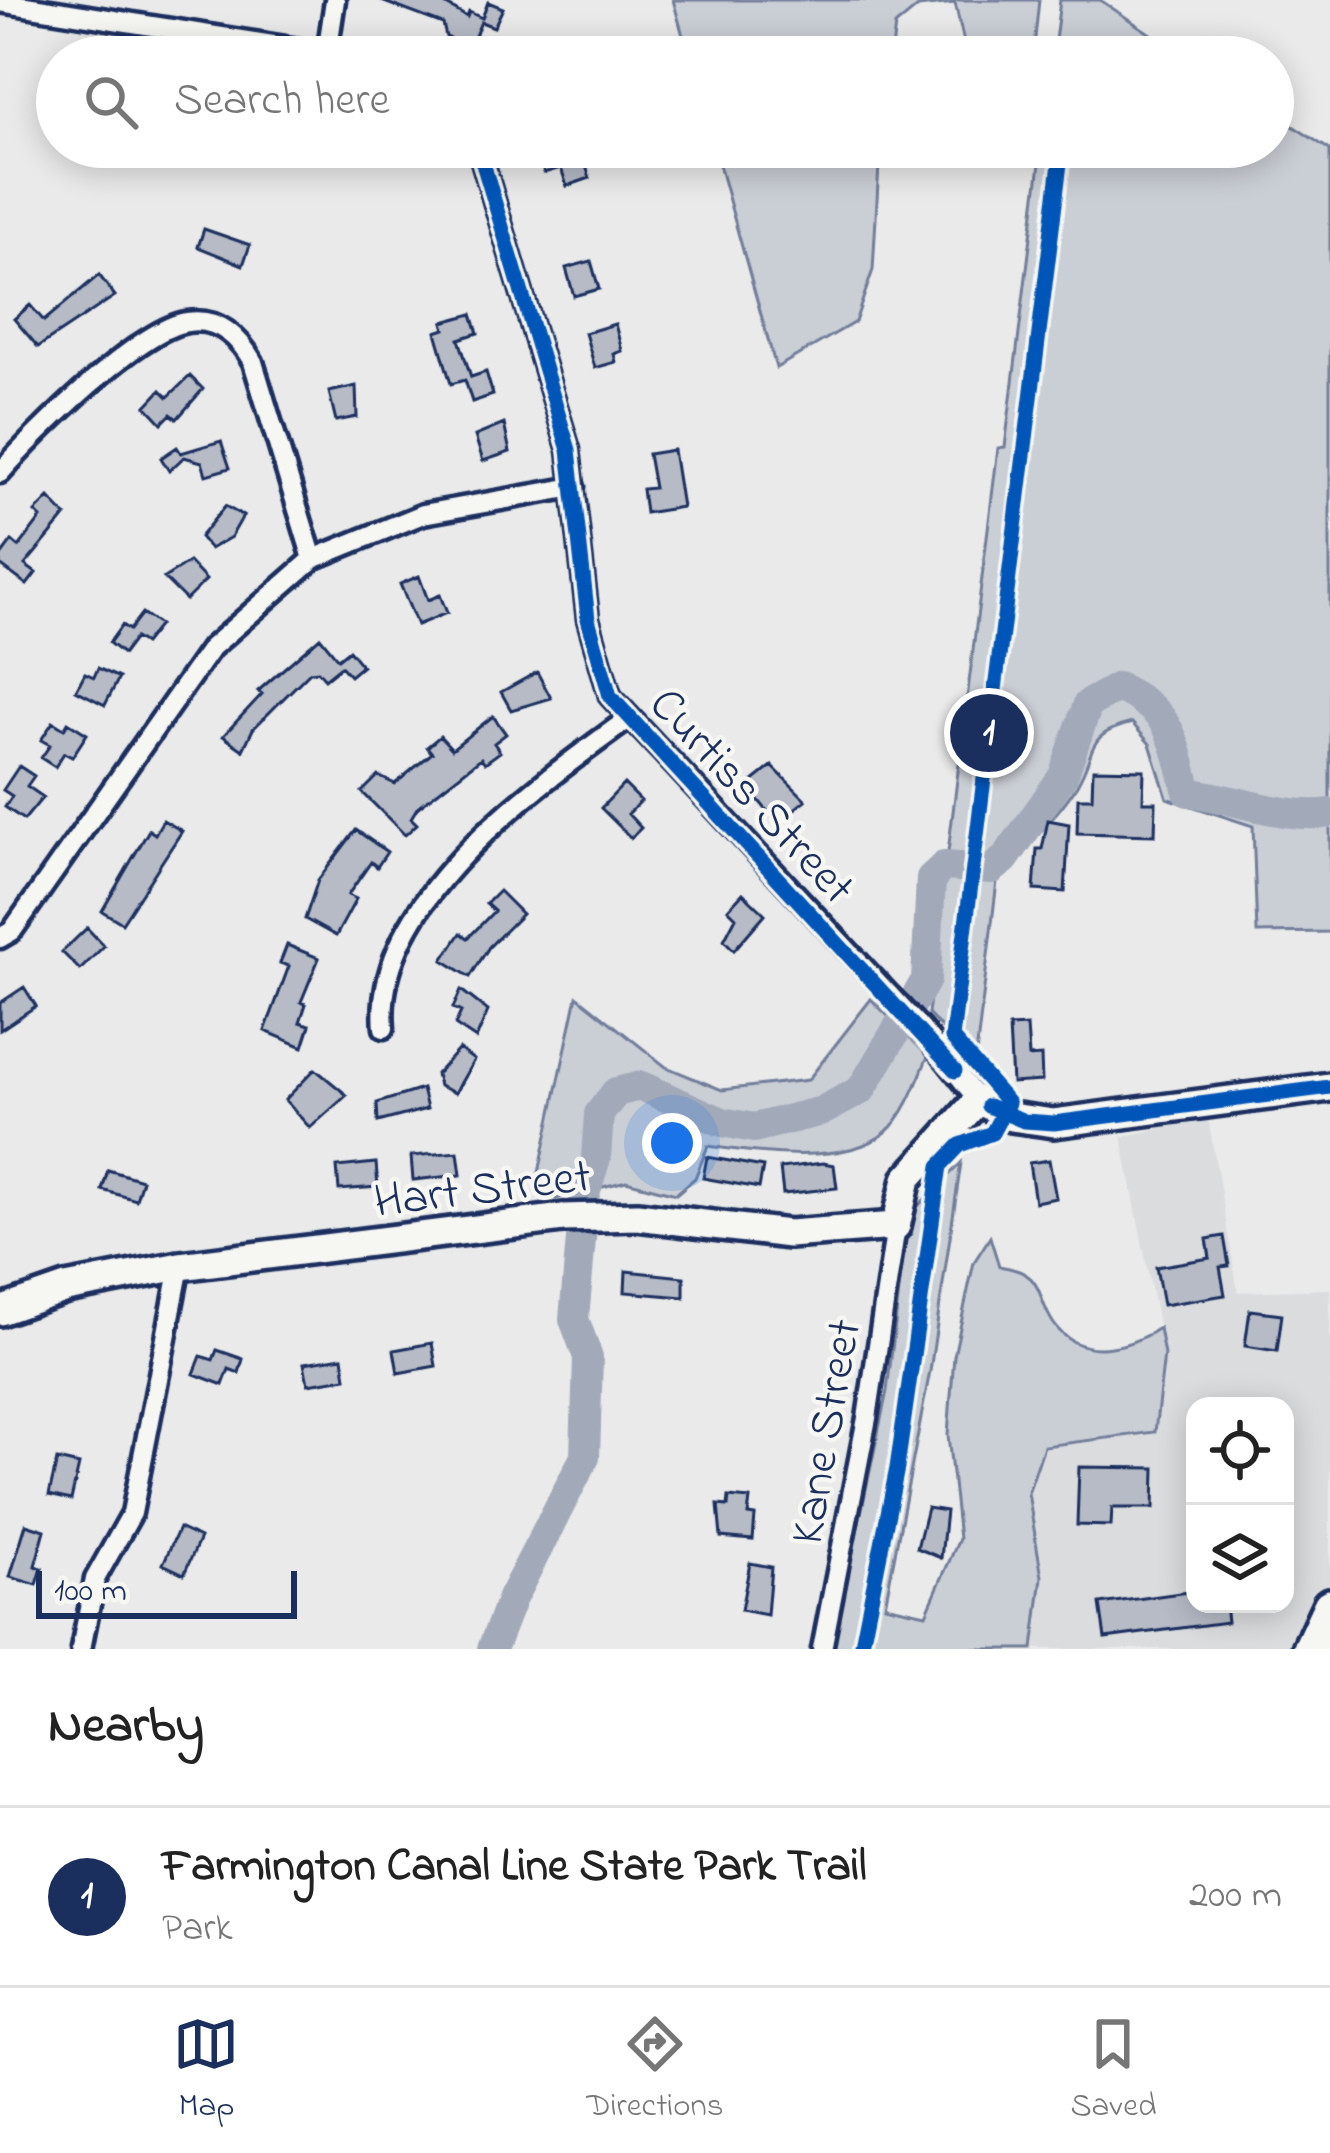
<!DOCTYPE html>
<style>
body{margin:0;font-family:"Indie Flower",sans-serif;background:#f2f2f2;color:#222}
.controls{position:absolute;right:36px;bottom:36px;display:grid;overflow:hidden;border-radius:24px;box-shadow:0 6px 30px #0003}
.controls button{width:108px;height:108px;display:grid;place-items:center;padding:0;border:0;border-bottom:3px solid #e0e0e0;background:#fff;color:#222;font:60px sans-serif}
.scale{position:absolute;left:36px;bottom:30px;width:261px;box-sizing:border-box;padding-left:12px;border:6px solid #1b2f5e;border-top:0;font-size:33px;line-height:42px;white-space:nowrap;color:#1b2f5e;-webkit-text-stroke:9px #f6f6f2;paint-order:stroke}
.you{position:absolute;left:672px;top:1143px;width:42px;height:42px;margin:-30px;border:9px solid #fff;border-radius:50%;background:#1a73e8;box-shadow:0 0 0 18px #1a73e833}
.badge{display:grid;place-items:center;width:78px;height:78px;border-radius:50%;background:#1b2f5e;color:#fff;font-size:39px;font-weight:700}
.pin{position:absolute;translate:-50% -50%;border:6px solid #fff;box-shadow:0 3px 12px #0006}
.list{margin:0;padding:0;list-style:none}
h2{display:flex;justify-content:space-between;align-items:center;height:156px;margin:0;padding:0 48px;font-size:51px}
h2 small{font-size:39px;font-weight:400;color:#767676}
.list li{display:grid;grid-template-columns:78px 1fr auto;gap:36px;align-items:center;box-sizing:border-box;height:180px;padding:0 48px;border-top:3px solid #e0e0e0}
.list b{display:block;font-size:45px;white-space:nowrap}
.list p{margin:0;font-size:39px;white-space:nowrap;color:#767676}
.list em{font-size:39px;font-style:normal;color:#767676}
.icon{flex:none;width:66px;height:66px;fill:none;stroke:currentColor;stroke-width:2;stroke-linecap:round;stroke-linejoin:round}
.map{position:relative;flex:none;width:1330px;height:1649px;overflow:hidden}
.search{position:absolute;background:#fff;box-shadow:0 6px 30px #0003;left:36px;right:36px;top:36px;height:132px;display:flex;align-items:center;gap:30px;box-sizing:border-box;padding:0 42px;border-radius:66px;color:#767676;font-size:45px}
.sheet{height:336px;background:#fff}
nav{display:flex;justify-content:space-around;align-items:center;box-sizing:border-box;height:168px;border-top:3px solid #e0e0e0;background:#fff;font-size:33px;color:#767676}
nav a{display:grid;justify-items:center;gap:6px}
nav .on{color:#1b2f5e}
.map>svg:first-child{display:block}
.built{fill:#dadcde;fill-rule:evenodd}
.green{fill:#caced5;stroke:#727e9a;stroke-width:3}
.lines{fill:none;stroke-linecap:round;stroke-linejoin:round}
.river{stroke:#a2aaba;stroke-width:30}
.building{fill:#b6bbc6;stroke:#1b2f5e;stroke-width:3}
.street-casing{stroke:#1b2f5e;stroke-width:27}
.secondary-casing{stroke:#1b2f5e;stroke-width:36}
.highway-casing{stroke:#1b2f5e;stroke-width:42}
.street{stroke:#f6f6f2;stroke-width:18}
.secondary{stroke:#f6f6f2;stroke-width:27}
.highway{stroke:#f6f6f2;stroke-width:33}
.cycleway-casing{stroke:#f6f6f2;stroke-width:22}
.cycleway{stroke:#0057b8;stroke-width:15}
.labels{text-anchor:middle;stroke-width:9;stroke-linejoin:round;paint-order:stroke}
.street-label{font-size:48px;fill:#1b2f5e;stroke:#f6f6f2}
</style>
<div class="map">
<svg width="1330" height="1649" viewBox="0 0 1330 1649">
<rect width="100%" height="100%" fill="#e9eae9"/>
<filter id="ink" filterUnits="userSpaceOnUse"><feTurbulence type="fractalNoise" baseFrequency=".00833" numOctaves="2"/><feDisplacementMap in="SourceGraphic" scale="24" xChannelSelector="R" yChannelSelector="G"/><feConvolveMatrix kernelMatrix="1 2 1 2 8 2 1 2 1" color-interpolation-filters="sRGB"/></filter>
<g filter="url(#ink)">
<path class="built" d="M 1208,1118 L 1238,1292 L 1330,1289 L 1330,1649 L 1033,1649 L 1042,1577 L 1028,1493 L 1044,1446 L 1164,1355 L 1122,1137 ZM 1195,1406 L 1285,1406 L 1285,1604 L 1195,1604 Z"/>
<path class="green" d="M 673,0 L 1039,0 L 1033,57 L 985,57 L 964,42 L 955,3 L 918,7 L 895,26 L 891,57 L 689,57 Z
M 1060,0 L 1100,0 L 1185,57 L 1053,57 Z
M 1273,113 L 1330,150 L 1330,932 L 1257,933 L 1253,826 L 1167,798 L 1150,744 L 1132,723 C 1084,735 1098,749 1077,785 C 1066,804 1048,822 1034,840 L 1002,840 L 975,1063 L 928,1014 L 998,448 L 1005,447 L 1042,147 L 1273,147 Z
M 714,147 L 880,147 L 873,270 L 855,322 L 776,368 Z
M 577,996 L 666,1067 L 722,1090 L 808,1080 L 871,999 L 928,1056 C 918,1080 906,1115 886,1132 C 847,1166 755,1153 708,1146 L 695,1178 L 676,1194 L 626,1181 L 556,1199 L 535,1191 Z
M 961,1163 L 930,1371 L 885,1605 L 926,1614 L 959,1539 L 948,1435 L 954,1356 L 974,1262 L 990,1237 L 999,1266 C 1047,1273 1034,1295 1054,1324 C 1081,1362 1128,1348 1159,1328 L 1164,1355 L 1155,1432 L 1044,1446 L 1028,1493 L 1042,1577 L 1033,1649 L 832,1649 L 887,1391 L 908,1216 Z"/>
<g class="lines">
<path class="river" d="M 492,1649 L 512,1598 L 585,1457 L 588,1357 L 574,1319 L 585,1193 L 596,1158 L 599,1114 L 616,1092 L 641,1086 L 722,1122 L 754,1128 L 822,1111 L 861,1090 L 926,980 L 931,878 L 944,866 L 992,869 L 1005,859 L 1063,776 L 1088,704 L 1118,687 C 1173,713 1173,737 1188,792 C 1233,798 1288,820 1330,813"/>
</g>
<path class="building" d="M 379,0 L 438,0 L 467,17 L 469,12 L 482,18 L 488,2 L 503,8 L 494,27 L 481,22 L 470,47 L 446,37 L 443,24 Z
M 536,147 L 572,151 L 576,162 L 584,160 L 590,178 L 567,186 L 561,168 L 544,173 Z
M 204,229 L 250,245 L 243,265 L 198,247 Z
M 591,261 L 599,289 L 574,296 L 566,268 Z
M 99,275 L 115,296 L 38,347 L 14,319 L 30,305 L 44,321 Z
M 472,314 L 478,333 L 459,339 L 471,377 L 486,372 L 493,395 L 472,402 L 465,380 L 451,384 L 436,332 L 445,329 L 443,322 Z
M 615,324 L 622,351 L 614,354 L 616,362 L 595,368 L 585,333 Z
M 190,376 L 203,389 L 177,419 L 171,414 L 162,423 L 146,406 L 161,390 L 168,397 Z
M 356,386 L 357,417 L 336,421 L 329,392 Z
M 504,424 L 510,452 L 483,461 L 475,436 Z
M 221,441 L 230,468 L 206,475 L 202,462 L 184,457 L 169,471 L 161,458 L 177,447 L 181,453 Z
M 673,450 L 682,507 L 645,513 L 642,489 L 654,488 L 648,454 Z
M 49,498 L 66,516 L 25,565 L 36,573 L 27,585 L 0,565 L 0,557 L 12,541 L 19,547 L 41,518 L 35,512 Z
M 225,506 L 243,516 L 231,537 L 210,549 L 200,537 Z
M 189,562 L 206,580 L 186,600 L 164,578 Z
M 419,576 L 428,600 L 440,595 L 447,613 L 417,625 L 400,584 Z
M 142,613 L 159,625 L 144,644 L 135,638 L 123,654 L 109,643 L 122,625 L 129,630 Z
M 320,637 L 338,659 L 349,650 L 362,666 L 350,676 L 341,666 L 325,679 L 318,671 L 310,672 L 253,729 L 243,750 L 223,736 L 262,694 L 258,691 Z
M 98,668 L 119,678 L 105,705 L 76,690 L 85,673 L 94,677 Z
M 537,672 L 551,698 L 511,710 L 501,692 Z
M 493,716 L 506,734 L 494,743 L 500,752 L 485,763 L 481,758 L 417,808 L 411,818 L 417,824 L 405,835 L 362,792 L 378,776 L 395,784 L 432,753 L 427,747 L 440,736 L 452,749 Z
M 53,722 L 64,729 L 68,722 L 87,734 L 72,757 L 64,753 L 55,767 L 41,758 L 50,745 L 41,740 Z
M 19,766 L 34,776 L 27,786 L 43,797 L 24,820 L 5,807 L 12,796 L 3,790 Z
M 772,766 L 806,800 L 777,823 L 747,786 Z
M 1093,769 L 1144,770 L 1143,802 L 1156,802 L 1155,835 L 1077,833 L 1078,798 L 1092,798 Z
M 624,784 L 641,801 L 628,814 L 641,828 L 631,838 L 601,808 Z
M 163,820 L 182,831 L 122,923 L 102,911 L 149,830 L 155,834 Z
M 1048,820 L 1069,824 L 1065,892 L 1034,890 L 1037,849 L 1042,849 Z
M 356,830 L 387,852 L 377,867 L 371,862 L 348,895 L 356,899 L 336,936 L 305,919 L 318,880 Z
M 499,891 L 522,914 L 489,947 L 470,977 L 443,960 L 461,933 L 468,938 L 494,911 L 486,904 Z
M 743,893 L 765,914 L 734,950 L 724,940 L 736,917 L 728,909 Z
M 87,928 L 104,946 L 80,970 L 62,952 Z
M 287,945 L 319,958 L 301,1002 L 306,1004 L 300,1022 L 310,1025 L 303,1047 L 265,1031 L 289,966 L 280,963 Z
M 24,987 L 36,1006 L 0,1030 L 0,1003 Z
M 461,990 L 488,1011 L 476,1039 L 455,1025 L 461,1012 L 453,1008 Z
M 1027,1026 L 1029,1057 L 1041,1056 L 1042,1081 L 1012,1083 L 1009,1027 Z
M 459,1049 L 474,1060 L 455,1093 L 439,1086 L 436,1074 Z
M 315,1069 L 347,1095 L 310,1128 L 285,1100 Z
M 422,1089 L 427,1109 L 378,1122 L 377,1103 Z
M 458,1152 L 461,1175 L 413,1180 L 411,1156 Z
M 707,1157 L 763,1167 L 759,1188 L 703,1178 Z
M 1049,1160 L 1056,1198 L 1035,1202 L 1029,1163 Z
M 376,1163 L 378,1187 L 339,1190 L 337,1167 Z
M 823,1163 L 834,1165 L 837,1188 L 783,1194 L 780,1168 Z
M 108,1170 L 142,1180 L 136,1200 L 102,1190 Z
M 1224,1236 L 1229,1266 L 1220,1267 L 1225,1295 L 1163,1305 L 1156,1267 L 1210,1258 L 1207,1239 Z
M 626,1271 L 684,1277 L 684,1297 L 625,1292 Z
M 1250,1310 L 1282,1314 L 1277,1351 L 1245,1346 Z
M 432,1343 L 436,1366 L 398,1373 L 394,1350 Z
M 217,1350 L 243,1359 L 239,1373 L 229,1369 L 223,1385 L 194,1374 L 201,1356 L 213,1360 Z
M 343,1357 L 346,1378 L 308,1384 L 304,1363 Z
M 57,1460 L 79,1465 L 71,1500 L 49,1495 Z
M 1079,1467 L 1155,1468 L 1154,1508 L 1112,1508 L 1111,1526 L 1077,1525 Z
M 729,1497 L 750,1499 L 748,1515 L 755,1516 L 753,1540 L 721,1537 L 718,1505 L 728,1506 Z
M 927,1508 L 946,1511 L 941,1558 L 917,1548 Z
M 26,1524 L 45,1530 L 35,1566 L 42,1568 L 37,1585 L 10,1577 Z
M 179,1528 L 200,1538 L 184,1574 L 163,1564 Z
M 750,1563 L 771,1567 L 767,1615 L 741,1610 Z
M 1195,1591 L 1195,1604 L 1225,1604 L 1227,1622 L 1105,1638 L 1100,1604 Z"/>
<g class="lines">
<defs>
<path id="street" d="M 0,2 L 349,57
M 327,53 L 335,0
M 478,147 L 569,450 L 588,619 L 610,696 L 922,1030 L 978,1100
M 0,473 C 33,435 140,328 187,322 C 218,317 239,337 253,362 L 313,559
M 0,938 L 12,931 L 211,648 L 313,559 L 423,514 L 574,487
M 384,1028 C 372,901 535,787 627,720
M 81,1649 L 95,1579 L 132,1513 L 180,1266
M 822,1649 L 867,1418 L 896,1226"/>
<path id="secondary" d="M 0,1311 L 66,1288 L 180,1266 L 563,1218 L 637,1216 L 789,1234 L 896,1226 L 907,1179 L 978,1100 L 1011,1117 L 1054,1123 L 1330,1087"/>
<path id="highway" d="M 1310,1649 L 1330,1606"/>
</defs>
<use href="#street" class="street-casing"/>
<use href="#secondary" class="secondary-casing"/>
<use href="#highway" class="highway-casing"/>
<use href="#street" class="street"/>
<use href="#secondary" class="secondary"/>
<use href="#highway" class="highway"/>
<defs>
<path id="cycleway" d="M 478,147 L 569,450 L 588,619 L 610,696 L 955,1071
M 988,1106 L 1024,1121 L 1054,1123 L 1330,1087
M 861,1649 L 897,1468 L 940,1166 L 960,1145 L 992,1133 L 1008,1103 L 952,1038 L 1062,147"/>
</defs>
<use href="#cycleway" class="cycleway-casing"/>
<use href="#cycleway" class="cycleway"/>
</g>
</g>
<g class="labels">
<g class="street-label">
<text transform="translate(754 794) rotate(47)" y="17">Curtiss Street</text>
<text transform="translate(482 1186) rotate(-7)" y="17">Hart Street</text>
<text transform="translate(823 1431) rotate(-80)" y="17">Kane Street</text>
</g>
</g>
</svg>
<div class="controls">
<button><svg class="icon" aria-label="locate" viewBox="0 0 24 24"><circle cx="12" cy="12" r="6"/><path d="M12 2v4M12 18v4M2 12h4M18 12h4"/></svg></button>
<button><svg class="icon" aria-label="layers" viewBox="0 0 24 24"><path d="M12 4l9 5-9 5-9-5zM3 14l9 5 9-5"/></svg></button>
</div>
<div class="scale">100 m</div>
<div class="you"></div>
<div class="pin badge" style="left:989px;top:733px">1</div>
<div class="search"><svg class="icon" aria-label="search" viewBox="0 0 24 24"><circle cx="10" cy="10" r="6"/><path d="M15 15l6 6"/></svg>Search here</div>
</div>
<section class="sheet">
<h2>Nearby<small></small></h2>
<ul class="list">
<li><span class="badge">1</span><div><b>Farmington Canal Line State Park Trail</b><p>Park</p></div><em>200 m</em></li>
</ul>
</section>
<nav>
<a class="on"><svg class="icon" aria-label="map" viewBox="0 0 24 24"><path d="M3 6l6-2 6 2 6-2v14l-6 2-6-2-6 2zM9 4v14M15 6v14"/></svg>Map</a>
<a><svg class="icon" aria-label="directions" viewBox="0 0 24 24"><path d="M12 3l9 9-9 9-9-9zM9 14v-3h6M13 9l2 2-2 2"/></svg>Directions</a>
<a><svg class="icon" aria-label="saved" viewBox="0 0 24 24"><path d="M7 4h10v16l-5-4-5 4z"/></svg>Saved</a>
</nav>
